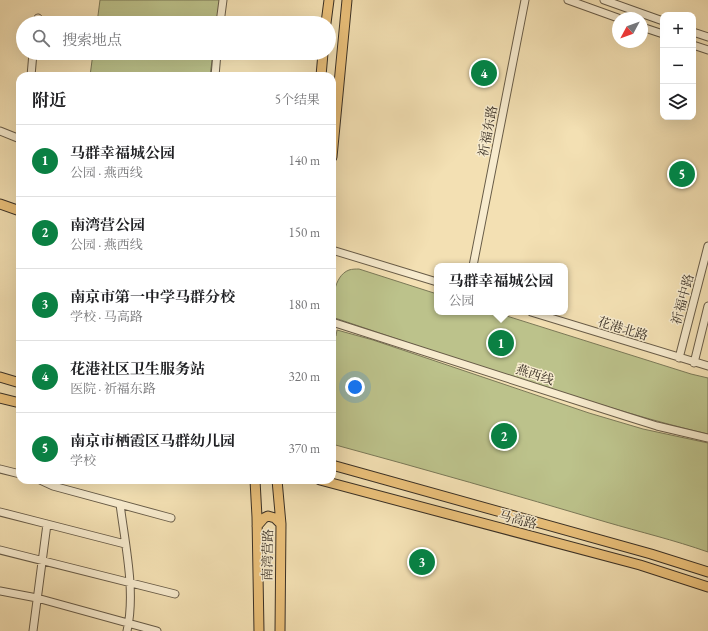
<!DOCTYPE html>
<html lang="zh">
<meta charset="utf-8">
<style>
body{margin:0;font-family:"EB Garamond","Noto Serif SC",serif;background:#f2f2f2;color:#202124}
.controls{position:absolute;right:12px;top:12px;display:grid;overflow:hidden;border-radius:8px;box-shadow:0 4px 16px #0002}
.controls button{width:36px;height:36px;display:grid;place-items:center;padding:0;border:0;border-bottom:1px solid #e0e0e0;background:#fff;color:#202124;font:20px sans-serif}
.compass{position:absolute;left:612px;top:12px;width:36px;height:36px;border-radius:50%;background:#fff;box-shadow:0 4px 16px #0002;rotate:229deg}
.you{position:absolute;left:355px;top:387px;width:14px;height:14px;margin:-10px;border:3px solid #fff;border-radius:50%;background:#1a73e8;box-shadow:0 0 0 6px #1a73e833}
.badge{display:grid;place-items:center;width:26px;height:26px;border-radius:50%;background:#0b8043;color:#fff;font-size:13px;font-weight:700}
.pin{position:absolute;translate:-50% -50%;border:2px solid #fff;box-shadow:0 1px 4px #0006}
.popup{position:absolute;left:434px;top:263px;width:134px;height:52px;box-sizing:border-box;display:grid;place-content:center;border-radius:8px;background:#fff;filter:drop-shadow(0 1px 3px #0005);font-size:13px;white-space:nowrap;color:#757577}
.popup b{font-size:15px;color:#202124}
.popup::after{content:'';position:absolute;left:50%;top:100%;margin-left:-8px;border:8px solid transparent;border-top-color:#fff}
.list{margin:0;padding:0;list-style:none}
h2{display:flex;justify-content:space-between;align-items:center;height:52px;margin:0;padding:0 16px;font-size:17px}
h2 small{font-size:13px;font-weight:400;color:#757577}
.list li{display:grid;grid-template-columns:26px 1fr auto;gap:12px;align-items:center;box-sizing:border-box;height:72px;padding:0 16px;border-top:1px solid #e0e0e0}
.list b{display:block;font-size:15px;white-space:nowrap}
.list p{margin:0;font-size:13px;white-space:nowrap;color:#757577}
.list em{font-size:13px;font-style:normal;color:#757577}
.icon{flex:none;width:22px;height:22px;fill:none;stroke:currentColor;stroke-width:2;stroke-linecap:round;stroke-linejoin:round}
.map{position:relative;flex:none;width:708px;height:631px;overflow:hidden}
.search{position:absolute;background:#fff;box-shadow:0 4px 16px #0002;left:16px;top:16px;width:320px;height:44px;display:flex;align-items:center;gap:10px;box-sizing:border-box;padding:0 14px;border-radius:22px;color:#757577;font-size:15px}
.panel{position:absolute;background:#fff;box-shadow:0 4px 16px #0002;left:16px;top:72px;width:320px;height:412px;border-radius:12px}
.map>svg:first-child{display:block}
.green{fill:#bcc28b;stroke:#7b7958}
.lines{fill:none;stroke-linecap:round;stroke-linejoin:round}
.minor-casing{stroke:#685c48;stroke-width:9}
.major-casing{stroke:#3a3025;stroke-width:11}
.minor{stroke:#f7ebce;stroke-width:7}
.major{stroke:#eac07a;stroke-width:9}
.labels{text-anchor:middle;stroke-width:3;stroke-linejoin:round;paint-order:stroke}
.street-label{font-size:13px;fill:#3a3025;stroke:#f7ebce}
</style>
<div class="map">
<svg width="708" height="631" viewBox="0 0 708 631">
<rect width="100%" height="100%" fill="#f3e0b3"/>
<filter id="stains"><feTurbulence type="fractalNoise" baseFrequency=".005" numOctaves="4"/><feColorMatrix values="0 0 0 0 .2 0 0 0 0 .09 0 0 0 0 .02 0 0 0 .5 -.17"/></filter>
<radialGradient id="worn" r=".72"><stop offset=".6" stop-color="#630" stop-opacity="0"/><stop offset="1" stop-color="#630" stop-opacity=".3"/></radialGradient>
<path class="green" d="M 100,0 L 220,0 L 217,23 L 97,23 Z
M 93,53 L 213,53 L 210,76 L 90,76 Z
M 359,269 L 437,294 L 437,312 L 494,312 L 691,374 L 708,378 L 708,434 C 656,422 605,406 554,390 C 479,367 406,342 332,317 C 332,303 333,276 349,270 C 352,269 356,269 359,269 Z
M 337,330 L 373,340 L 589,413 L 643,429 L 708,443 L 708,552 C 674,540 640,532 606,522 C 515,495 424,469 332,444 L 332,335 L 336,336 Z"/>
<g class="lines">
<defs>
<path id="minor" d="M 568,0 L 618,18
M 604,0 L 663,21
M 37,23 L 38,18
M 220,23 L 223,0
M 642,27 L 663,34
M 693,32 L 708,37
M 693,45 L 708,50
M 31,76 L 33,53
M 215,76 L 217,53
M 0,131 L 20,139
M 332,250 L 437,282
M 473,266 L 525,0
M 531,312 L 708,366
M 332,322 L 625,416 L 657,426 L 708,438
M 679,358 L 708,246
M 694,363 L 708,306
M 0,469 L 20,474
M 40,480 L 53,486 L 171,518
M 120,504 C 125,544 136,592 127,631
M 0,512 L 47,524
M 0,550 L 175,594
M 0,591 L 37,598 L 157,631
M 33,631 L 47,524 L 125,544"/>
<path id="major" d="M 326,23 L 329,0
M 321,76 L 323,53
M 332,157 L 347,0
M 0,204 L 20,211
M 0,377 L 20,383
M 0,398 L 20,403
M 332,465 L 651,554 L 708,572
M 255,480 L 257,517 L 259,631
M 277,480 L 281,524 L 280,631
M 320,480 L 640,565 L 708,587
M 257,526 L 264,518 L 268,516 L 275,518 L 281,524"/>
</defs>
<use href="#minor" class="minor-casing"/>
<use href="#major" class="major-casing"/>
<use href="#minor" class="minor"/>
<use href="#major" class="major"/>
</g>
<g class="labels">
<g class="street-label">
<text transform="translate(487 131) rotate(-79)" y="5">祈福东路</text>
<text transform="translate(682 299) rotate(-75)" y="5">祈福中路</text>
<text transform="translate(623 328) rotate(17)" y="5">花港北路</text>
<text transform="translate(535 374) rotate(18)" y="5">燕西线</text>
<text transform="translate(518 519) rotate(15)" y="5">马高路</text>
<text transform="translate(267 555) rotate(-89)" y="5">南湾营路</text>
</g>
</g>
<rect width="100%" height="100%" filter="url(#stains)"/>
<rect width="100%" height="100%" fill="url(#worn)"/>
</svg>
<div class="controls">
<button>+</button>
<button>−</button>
<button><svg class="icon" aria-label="layers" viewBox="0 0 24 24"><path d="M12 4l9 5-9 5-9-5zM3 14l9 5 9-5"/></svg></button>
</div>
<svg class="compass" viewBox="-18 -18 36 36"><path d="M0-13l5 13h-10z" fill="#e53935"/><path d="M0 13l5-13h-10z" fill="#757577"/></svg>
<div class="you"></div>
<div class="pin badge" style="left:501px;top:343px">1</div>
<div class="popup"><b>马群幸福城公园</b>公园</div>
<div class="pin badge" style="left:504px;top:436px">2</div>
<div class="pin badge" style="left:422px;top:562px">3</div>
<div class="pin badge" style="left:484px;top:73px">4</div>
<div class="pin badge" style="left:682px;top:174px">5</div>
<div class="search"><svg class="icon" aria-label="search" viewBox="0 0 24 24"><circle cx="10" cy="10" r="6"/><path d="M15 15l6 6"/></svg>搜索地点</div>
<section class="panel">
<h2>附近<small>5个结果</small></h2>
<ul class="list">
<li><span class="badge">1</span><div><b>马群幸福城公园</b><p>公园 · 燕西线</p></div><em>140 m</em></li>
<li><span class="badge">2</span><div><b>南湾营公园</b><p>公园 · 燕西线</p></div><em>150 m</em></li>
<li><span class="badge">3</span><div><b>南京市第一中学马群分校</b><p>学校 · 马高路</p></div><em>180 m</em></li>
<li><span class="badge">4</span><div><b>花港社区卫生服务站</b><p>医院 · 祈福东路</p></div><em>320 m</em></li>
<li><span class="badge">5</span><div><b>南京市栖霞区马群幼儿园</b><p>学校</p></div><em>370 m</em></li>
</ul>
</section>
</div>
